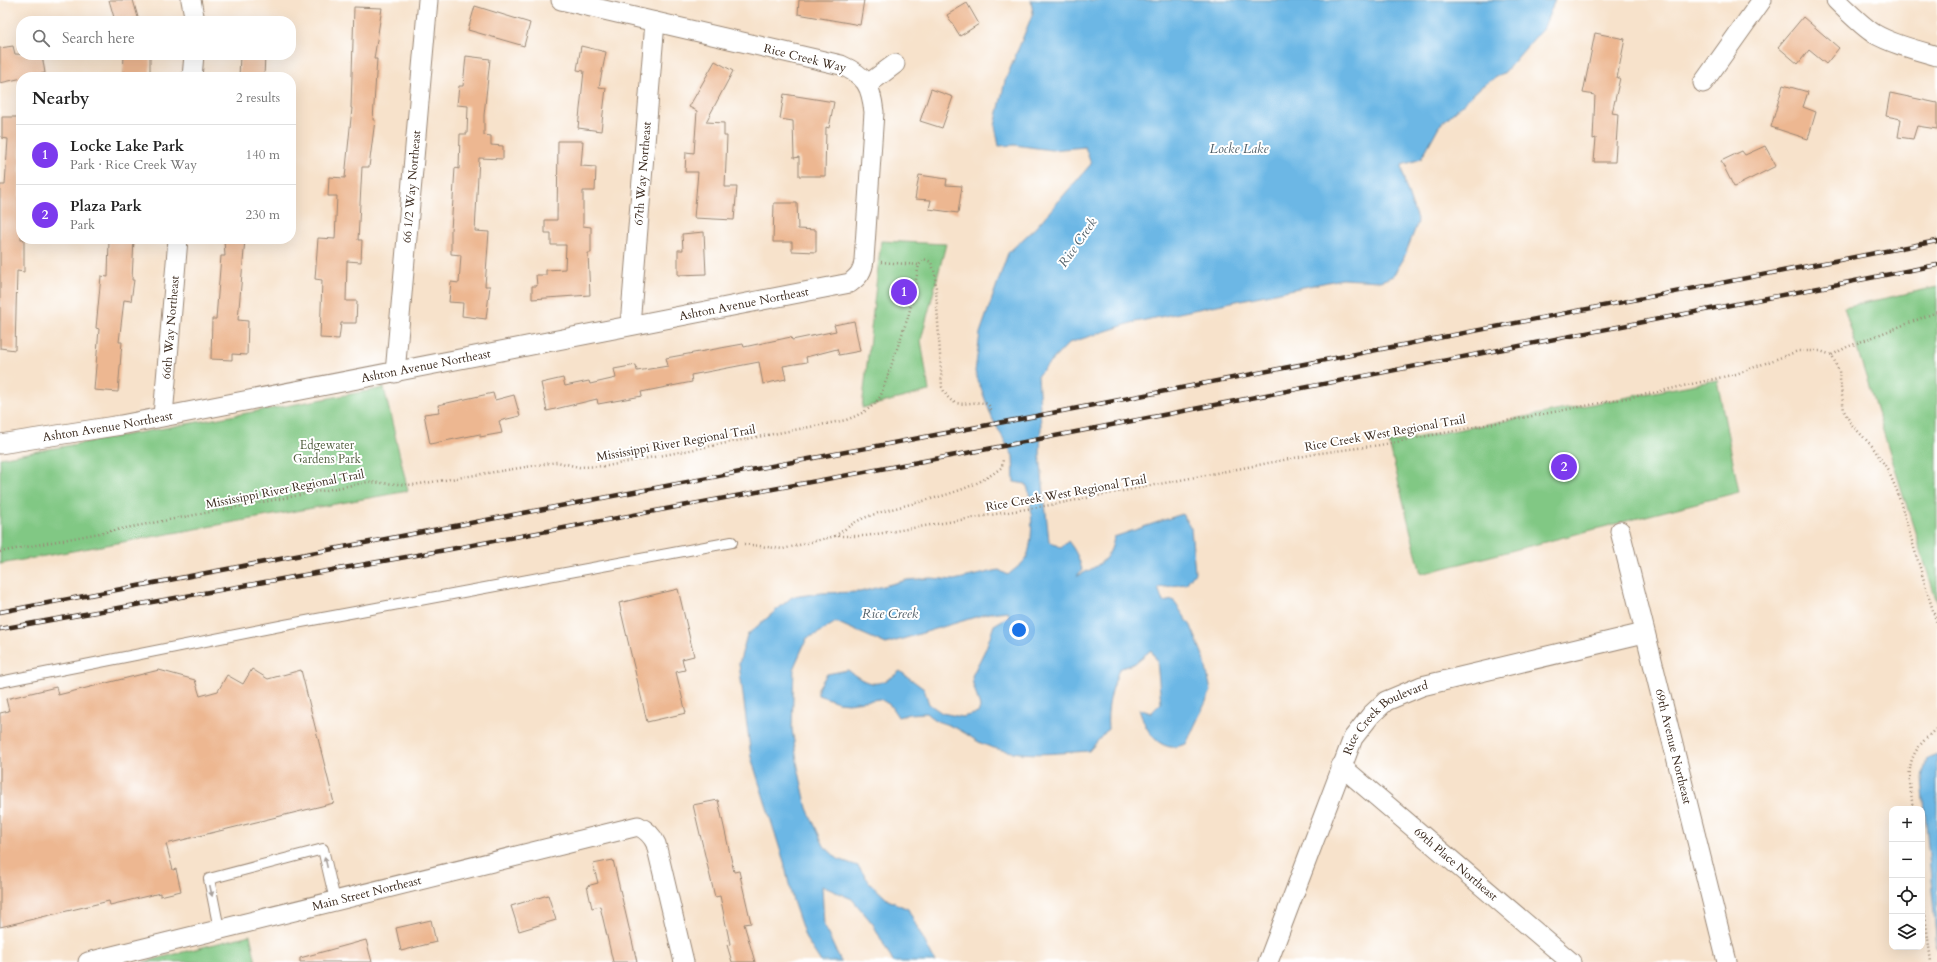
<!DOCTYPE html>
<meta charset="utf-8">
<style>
body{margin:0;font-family:Cardo,serif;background:#f6f6f6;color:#222}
.controls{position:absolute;right:12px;bottom:12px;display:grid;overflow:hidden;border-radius:8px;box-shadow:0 4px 16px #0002}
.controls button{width:36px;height:36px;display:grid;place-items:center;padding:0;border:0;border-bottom:1px solid #e0e0e0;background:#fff;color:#222;font:20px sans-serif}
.you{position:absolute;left:1019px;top:630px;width:14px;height:14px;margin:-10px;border:3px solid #fff;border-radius:50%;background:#1a73e8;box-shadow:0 0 0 6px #1a73e833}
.badge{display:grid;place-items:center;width:26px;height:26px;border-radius:50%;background:#7c3aed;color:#fff;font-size:13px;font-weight:700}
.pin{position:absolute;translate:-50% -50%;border:2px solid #fff;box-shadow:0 1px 4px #0006}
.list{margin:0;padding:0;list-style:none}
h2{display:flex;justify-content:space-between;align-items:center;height:52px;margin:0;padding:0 16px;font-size:17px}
h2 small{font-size:13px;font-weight:400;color:#767676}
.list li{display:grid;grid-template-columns:26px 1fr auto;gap:12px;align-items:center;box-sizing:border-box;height:60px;padding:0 16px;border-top:1px solid #e0e0e0}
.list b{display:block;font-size:15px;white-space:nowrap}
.list p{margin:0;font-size:13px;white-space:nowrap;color:#767676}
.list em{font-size:13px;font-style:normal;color:#767676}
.icon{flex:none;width:22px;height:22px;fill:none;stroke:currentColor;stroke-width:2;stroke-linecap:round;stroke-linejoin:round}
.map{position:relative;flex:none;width:1937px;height:962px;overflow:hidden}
.search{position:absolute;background:#fff;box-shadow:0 4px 16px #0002;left:16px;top:16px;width:280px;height:44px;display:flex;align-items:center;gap:10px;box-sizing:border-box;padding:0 14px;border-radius:16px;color:#767676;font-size:15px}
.panel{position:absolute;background:#fff;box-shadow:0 4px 16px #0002;left:16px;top:72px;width:280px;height:172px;border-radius:16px}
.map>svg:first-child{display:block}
.green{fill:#81c884;stroke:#5e7951}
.water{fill:#6cb7e5;stroke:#547082}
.building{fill:#edb791}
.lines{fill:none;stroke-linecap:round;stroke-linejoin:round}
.service-casing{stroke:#998674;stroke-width:12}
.minor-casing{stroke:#998674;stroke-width:21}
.path{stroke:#998674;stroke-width:2.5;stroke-dasharray:1 3;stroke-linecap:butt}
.service{stroke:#fff;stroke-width:10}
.minor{stroke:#fff;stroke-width:19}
.rail-casing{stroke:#3b2a1e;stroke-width:4.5}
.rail{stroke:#fff;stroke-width:3;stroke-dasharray:9;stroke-linecap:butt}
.oneway{fill:#a79f9a}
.labels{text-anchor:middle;stroke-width:4;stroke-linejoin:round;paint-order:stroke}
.street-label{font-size:12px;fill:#3b2a1e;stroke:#fff}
.park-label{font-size:12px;fill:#546142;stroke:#fff}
.water-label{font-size:13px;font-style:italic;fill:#4c5b64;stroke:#fff}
</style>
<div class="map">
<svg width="1937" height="962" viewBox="0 0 1937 962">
<rect width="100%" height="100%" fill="#fff"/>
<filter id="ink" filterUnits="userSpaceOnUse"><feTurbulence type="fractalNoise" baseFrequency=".025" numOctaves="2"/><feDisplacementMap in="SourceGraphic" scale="8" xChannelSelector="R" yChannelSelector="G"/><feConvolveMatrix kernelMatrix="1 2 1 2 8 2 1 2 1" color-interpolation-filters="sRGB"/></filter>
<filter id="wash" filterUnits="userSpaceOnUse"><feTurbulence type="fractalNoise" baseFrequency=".012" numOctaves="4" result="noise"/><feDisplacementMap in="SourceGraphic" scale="16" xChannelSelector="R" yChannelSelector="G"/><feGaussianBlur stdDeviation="0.9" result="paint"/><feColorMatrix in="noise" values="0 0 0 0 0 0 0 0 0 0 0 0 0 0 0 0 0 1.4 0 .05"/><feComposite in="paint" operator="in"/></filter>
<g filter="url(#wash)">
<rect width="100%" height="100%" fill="#f7e2cb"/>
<path class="green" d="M 881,241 L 946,244 L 921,340 L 929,391 L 862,408 Z
M 1937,287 L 1937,602 L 1844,307 Z
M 1717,380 L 1739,492 L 1421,574 L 1389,443 Z
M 384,388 L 408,491 L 0,564 L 0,458 Z
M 250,935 L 256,962 L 144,962 Z"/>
<path class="water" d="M 1031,0 L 1555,0 L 1544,27 L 1505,72 L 1482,86 L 1439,126 L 1421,159 L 1402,165 L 1405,185 L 1418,222 L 1403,260 L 1393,276 L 1381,281 L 1342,279 L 1131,323 L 1069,343 L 1038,375 L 1041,426 L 1040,456 L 1049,541 L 1061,548 L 1068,541 C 1076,551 1079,558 1082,570 L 1077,576 C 1097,567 1111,560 1114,537 L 1182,514 L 1191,528 L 1195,572 L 1186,584 L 1158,588 L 1163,602 L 1173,600 L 1191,626 L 1204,658 L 1211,691 L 1186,744 C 1181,745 1175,748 1170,747 C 1152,743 1144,725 1139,709 L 1151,713 L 1161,703 L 1157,661 L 1151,650 L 1135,663 L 1119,669 C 1112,689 1106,708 1108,729 L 1089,751 C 1056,753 1021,758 988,746 C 975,742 966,732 953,727 C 940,721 938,724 926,713 L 909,714 L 898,717 L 890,705 L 880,699 L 848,703 L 838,702 L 818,695 L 818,688 L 827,674 L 848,670 C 869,687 879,688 900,671 L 924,689 L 929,704 L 942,713 L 962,717 L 978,713 L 980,707 L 973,684 L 972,676 L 986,648 L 994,625 L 1009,616 L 1008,611 L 989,613 L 886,644 L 836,622 L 817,634 L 807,638 L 794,667 L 792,729 L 798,767 L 807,808 L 824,846 L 838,859 L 858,866 L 870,883 L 888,900 L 908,909 L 935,962 L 893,962 L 873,924 L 852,899 L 822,886 L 824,926 L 841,962 L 821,962 L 806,939 L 792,898 L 784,862 L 751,757 L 739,664 L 747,635 L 792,597 L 822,593 L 860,592 L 907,580 L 931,578 L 954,580 L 999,570 L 1008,575 C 1013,570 1023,564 1026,558 C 1034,544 1033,498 1026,484 L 1014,482 L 1013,456 L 992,418 L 975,372 L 980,333 L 1008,253 L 1036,227 L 1091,164 L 1085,147 L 1051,150 L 1015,145 L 999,146 L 995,126 L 1005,81 L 1033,13 Z
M 1937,755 L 1937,948 L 1922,778 L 1927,759 Z"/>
<g id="blocks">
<path class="building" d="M 109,0 L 133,0 L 139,21 L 115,21 Z
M 799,0 L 864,0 L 860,25 L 798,14 Z
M 967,3 L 979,24 L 960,36 L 947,15 Z
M 475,6 L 530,23 L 524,46 L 468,30 Z
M 354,7 L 382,8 L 374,59 L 377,59 L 373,120 L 375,120 L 369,167 L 362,167 L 358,240 L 362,240 L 361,262 L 347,261 L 346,301 L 357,301 L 356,323 L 341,323 L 339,339 L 320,338 L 322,280 L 315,279 L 318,238 L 335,239 L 337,196 L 328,196 L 329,177 L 345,178 L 352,108 L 351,108 Z
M 1803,17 L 1839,48 L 1826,64 L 1809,50 L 1798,64 L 1778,47 Z
M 1595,33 L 1625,39 L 1617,78 L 1620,78 L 1612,113 L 1618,114 L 1615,162 L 1594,162 L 1596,138 L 1593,139 L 1595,95 L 1583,93 Z
M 13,46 L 15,54 L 42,55 L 45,73 L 0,83 L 0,48 Z
M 581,46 L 606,52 L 599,87 L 606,88 L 601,131 L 578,128 L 584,71 L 577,70 Z
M 124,55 L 150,55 L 150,77 L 123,77 Z
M 240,55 L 265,55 L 264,77 L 239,77 Z
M 466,56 L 490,59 L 484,115 L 484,135 L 491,136 L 491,145 L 503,146 L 503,159 L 479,158 L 475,231 L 489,232 L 485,286 L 490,286 L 486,319 L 462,316 L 463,303 L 449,302 L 451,282 L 459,283 L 461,255 L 451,254 L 451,230 L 455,168 L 459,169 L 460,134 L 467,134 L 468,106 L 457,105 L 459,86 L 463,86 Z
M 715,61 L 733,71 L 706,122 L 724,123 L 724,136 L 727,136 L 725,187 L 737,187 L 734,220 L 694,218 L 698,172 L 685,172 L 686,152 L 694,153 L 697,111 L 689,107 Z
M 1783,85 L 1808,92 L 1803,107 L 1816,112 L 1808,139 L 1771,127 Z
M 931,89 L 953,97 L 942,128 L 920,121 Z
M 1890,93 L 1937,103 L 1937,129 L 1917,126 L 1913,139 L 1898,137 L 1901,119 L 1886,116 Z
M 784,94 L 834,102 L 829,128 L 826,127 L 825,176 L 799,176 L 799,157 L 794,158 L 793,121 L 780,119 Z
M 2,117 L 21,117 L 19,198 L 21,198 L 21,239 L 24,239 L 24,272 L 17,271 L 15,350 L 0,348 L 0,185 L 5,185 L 8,139 L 2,138 Z
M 558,141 L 583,141 L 581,166 L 596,167 L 595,191 L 583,191 L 583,226 L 591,227 L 591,253 L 588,253 L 590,295 L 532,299 L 532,286 L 537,286 L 536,275 L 546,275 L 546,270 L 565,269 L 566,245 L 551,245 L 551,233 L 545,233 L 545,220 L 557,220 Z
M 1765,146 L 1776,166 L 1734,187 L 1721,161 L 1742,151 L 1745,155 Z
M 919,175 L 947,179 L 946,185 L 962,186 L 958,213 L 929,209 L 931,200 L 915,199 Z
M 774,203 L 797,203 L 798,229 L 816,230 L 816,252 L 792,251 L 792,242 L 773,242 Z
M 704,232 L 706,274 L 678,275 L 678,250 L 683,250 L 682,234 Z
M 109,239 L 134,239 L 132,280 L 134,280 L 131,301 L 124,300 L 119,342 L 122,342 L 118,392 L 94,390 L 99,329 L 96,328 L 101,276 L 108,277 Z
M 224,239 L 245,239 L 238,320 L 248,321 L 247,355 L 232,354 L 232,360 L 211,359 L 212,319 L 216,319 L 221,256 L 225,256 Z
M 854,321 L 860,351 L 839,355 L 837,349 L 806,357 L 807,362 L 783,366 L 786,379 L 763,384 L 759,362 L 691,375 L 692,382 L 641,392 L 642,396 L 598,404 L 597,399 L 547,411 L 541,383 L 563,378 L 565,386 L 589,381 L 590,384 L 616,378 L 614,369 L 636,365 L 637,371 L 668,366 L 666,358 L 743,344 L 744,347 L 791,337 L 792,340 L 836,331 L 834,325 Z
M 493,393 L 495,400 L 514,395 L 520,416 L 499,421 L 502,433 L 480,437 L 480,434 L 430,444 L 424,414 L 439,412 L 438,405 Z
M 678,589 L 694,656 L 682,659 L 685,670 L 676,672 L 686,713 L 647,722 L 619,603 Z
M 252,669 L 268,679 L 301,670 L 334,803 L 166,844 L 173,870 L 176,869 L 181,891 L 160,896 L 160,893 L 110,905 L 109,901 L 0,927 L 0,713 L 9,711 L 6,699 L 56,687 L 58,695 L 159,670 L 195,680 L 200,696 L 218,691 L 227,675 L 243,684 Z
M 718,800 L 734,872 L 739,871 L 751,923 L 744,924 L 755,962 L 732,962 L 727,945 L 730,944 L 720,896 L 715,897 L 693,805 Z
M 613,860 L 626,915 L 637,962 L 613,962 L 600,906 L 592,908 L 587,886 L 598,883 L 593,864 Z
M 548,895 L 556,920 L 519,931 L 511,906 Z
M 431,920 L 436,942 L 401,951 L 396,928 Z
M 366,940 L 372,962 L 300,962 L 300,958 Z"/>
</g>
</g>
<g filter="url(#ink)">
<use href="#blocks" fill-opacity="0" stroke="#998674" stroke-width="1"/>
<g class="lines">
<defs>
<path id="service" d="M 0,682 L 285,625 L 732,542
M 219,929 L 209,879 L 323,849 L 335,900"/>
<g id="minor">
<path d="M 191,0 L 195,21"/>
<path d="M 1836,0 C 1847,11 1860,24 1873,33 C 1892,44 1916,50 1937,56"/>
<path d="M 192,77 L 194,55"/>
<path d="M 1703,83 L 1762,0"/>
<path d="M 868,84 L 895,64"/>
<path id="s1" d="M 630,325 L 655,22"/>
<path id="s2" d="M 395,373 L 428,0"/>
<path id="s3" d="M 163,416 L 178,239"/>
<path id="s4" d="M 0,444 L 121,425 L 850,283 C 859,276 863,271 864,260 L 874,112 C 871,85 866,76 841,65 L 561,0"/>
<path id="s5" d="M 1620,531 L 1727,962"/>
<path id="s6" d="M 1341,766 L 1571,962"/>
<path id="s7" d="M 88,962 L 638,826 C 647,830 652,835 656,844 L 684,962"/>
<path id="s8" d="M 1268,962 L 1353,738 L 1371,715 L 1386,701 L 1422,686 L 1644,633"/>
</g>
</defs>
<use href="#service" class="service-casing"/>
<use href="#minor" class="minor-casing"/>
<path class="path" d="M 881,262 L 919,265
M 1832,355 L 1847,347 L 1937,312
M 835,536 C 844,530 854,522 864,518 C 910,500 963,499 1002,467 L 1003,459
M 744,544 L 783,549 L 835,536 L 865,536 L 1056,504 L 1320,453 L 1380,445 L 1648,394 L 1736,374 L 1798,351 L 1820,351 L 1832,355 L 1839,371 L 1844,411 L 1851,424 L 1872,446 L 1888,470 L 1897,491 L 1937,624
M 0,552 L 368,482 L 413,485 L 557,462 L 579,467 L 607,466 L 846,420 C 861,414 873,409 881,395 L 909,314 L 919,265 L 924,259 L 931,262 L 935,273 L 942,387 C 954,415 968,398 988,404 L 992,411
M 1913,809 C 1908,768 1904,757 1937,728
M 1922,892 L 1931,962"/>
<use href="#service" class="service"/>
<use href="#minor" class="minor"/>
<defs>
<path id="rail" d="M 0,612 L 1078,408 L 1937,241
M 0,629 L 451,549 L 972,452 L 1937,265"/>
</defs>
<use href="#rail" class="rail-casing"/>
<use href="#rail" class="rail"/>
</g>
<defs><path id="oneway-solid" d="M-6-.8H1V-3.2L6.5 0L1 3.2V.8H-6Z"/></defs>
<g class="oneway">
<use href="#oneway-solid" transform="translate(326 862) rotate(-103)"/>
<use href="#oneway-solid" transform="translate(211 891) rotate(78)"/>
</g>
</g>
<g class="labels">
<g class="street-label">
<text transform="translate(805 58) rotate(14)" y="4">Rice Creek Way</text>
<text dy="4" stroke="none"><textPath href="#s1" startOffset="152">67th Way Northeast</textPath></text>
<text dy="4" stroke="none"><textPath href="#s2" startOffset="187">66 1/2 Way Northeast</textPath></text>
<text dy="4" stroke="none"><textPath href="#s4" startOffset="757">Ashton Avenue Northeast</textPath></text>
<text dy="4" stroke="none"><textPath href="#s3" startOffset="89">66th Way Northeast</textPath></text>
<text dy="4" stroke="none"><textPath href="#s4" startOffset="433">Ashton Avenue Northeast</textPath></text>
<text dy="4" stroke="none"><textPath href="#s4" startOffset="109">Ashton Avenue Northeast</textPath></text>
<text transform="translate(1385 433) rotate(-10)" y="4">Rice Creek West Regional Trail</text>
<text transform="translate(676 443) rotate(-10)" y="4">Mississippi River Regional Trail</text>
<text transform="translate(285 489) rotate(-11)" y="4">Mississippi River Regional Trail</text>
<text transform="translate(1066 493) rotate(-10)" y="4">Rice Creek West Regional Trail</text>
<text dy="4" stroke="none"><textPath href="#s8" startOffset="278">Rice Creek Boulevard</textPath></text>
<text dy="4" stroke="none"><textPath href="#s5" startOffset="222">69th Avenue Northeast</textPath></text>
<text dy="4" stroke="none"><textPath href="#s6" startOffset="151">69th Place Northeast</textPath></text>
<text dy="4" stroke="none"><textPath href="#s7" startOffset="287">Main Street Northeast</textPath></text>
</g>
<g class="park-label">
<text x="327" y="449">Edgewater<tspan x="327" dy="14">Gardens Park</tspan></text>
</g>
<g class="water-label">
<text x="1239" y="153">Locke Lake</text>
<text transform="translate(1077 242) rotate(-55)" y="5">Rice Creek</text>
<text x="890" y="618">Rice Creek</text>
</g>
</g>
</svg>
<div class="controls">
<button>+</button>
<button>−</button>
<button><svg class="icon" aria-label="locate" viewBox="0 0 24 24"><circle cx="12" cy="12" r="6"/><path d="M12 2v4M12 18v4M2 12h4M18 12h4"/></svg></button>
<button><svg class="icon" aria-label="layers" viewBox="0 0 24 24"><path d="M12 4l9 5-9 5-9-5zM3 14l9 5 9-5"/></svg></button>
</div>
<div class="you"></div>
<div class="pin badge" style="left:904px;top:292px">1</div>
<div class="pin badge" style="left:1564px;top:467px">2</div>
<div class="search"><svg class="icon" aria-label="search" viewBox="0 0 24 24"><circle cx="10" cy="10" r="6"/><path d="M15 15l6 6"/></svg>Search here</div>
<section class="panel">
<h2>Nearby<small>2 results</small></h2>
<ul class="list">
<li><span class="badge">1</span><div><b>Locke Lake Park</b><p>Park · Rice Creek Way</p></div><em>140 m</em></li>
<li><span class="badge">2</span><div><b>Plaza Park</b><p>Park</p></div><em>230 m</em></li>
</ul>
</section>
</div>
